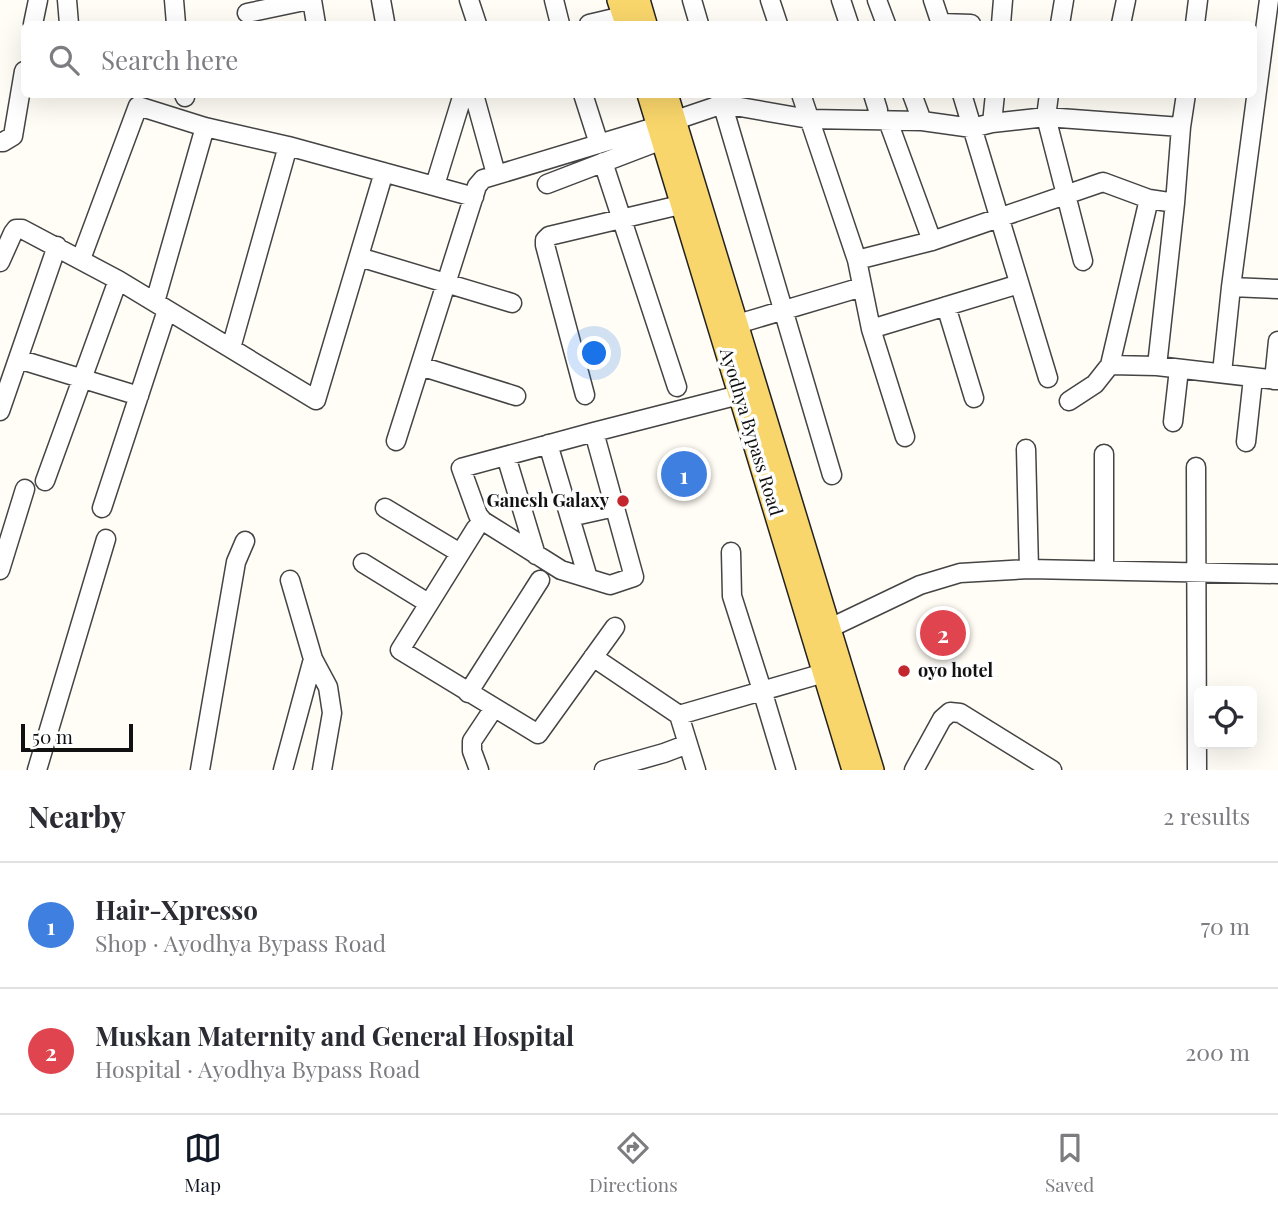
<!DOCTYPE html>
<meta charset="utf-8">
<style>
body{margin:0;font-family:"Playfair Display",serif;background:#f2f2f3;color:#2b2b33}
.controls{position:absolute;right:21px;bottom:21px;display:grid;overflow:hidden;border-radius:10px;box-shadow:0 7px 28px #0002}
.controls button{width:63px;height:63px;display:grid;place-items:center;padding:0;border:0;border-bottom:2px solid #e1e1e2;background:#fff;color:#2b2b33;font:35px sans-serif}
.scale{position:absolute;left:21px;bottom:18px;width:112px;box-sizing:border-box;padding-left:7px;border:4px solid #111;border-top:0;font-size:19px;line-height:24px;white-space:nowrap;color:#111;-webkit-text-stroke:5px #fff;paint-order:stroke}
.you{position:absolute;left:595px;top:354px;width:24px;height:24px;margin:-18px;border:5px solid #fff;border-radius:50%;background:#1a73e8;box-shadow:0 0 0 10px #1a73e833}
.badge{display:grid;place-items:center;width:46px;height:46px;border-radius:50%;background:#111827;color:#fff;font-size:23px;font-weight:700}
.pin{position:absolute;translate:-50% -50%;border:4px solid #fff;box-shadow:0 2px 7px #0006}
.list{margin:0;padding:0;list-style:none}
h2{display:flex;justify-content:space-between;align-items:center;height:91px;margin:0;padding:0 28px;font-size:30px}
h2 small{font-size:23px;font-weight:400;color:#7c7c81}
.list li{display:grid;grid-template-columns:46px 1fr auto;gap:21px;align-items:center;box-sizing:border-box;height:126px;padding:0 28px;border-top:2px solid #e1e1e2}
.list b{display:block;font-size:26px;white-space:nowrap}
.list p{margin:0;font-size:23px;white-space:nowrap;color:#7c7c81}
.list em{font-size:23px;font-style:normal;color:#7c7c81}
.icon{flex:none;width:38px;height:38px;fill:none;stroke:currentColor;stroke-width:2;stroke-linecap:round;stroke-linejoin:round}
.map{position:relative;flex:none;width:1278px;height:770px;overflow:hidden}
.search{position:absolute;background:#fff;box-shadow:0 7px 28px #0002;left:21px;right:21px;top:21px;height:77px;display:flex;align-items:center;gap:18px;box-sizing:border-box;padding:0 24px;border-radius:10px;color:#7c7c81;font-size:26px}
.sheet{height:343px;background:#fff}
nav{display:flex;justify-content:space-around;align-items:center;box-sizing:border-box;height:98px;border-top:2px solid #e1e1e2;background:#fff;font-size:19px;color:#7c7c81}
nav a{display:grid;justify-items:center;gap:4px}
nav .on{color:#111827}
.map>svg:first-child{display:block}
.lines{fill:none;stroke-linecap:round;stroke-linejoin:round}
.minor-casing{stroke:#444;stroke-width:21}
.major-casing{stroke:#222;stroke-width:24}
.minor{stroke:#fff;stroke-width:18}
.major{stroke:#f9d66b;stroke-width:21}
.poi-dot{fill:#c4262e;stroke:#fff;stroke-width:2.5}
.labels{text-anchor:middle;stroke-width:7;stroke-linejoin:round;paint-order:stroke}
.street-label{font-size:18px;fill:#111;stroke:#fff}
.poi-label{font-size:18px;font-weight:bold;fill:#111;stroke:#fff;text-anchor:end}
</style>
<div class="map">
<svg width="1278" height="770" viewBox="0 0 1278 770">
<rect width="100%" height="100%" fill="#fffdf5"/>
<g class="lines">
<defs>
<path id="minor" d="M 67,0 L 69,24
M 174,0 L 176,24
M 312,0 L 316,24
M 381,0 L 385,22
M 469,0 L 477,24
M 554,0 L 560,24
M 692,0 L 699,24
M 770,0 L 778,24
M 841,0 L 849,24
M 877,0 L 886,24
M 933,0 L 941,24
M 247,13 L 309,0
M 940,23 L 971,24
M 33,24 L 38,0
M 589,24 L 623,16
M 1001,24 L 1003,0
M 1060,24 L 1064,0
M 1121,24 L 1126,0
M 1195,24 L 1198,0
M 184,94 L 185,97
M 472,94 L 475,98 L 496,174
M 583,94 L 599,144
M 801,94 L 857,260 L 871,329 L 905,437
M 873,94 L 878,110
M 912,94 L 922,121
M 962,94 L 1048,378
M 1049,94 L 1046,117 L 1083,261
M 720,96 L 832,475
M 888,121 L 932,241
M 992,123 L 995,94
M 0,142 L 3,142 L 13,136 L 24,71
M 603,162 L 677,387
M 547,184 L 662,140
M 435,185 L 463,94
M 359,257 L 512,303
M 81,259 L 138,106 L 205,127 L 288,146 L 474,197
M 857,260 L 932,241 L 1103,182 L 1149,199 L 1175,203
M 0,262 L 13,233 L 16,229 L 22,229 L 118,280 L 316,400 L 384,172
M 1231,287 L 1278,289
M 155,302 L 205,127
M 946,306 L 974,398
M 724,328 L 862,287
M 871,329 L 1019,284
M 231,348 L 288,146
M 18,359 L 139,396
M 1110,365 L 1149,199
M 420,366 L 516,396
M 1157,366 L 1175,203 L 1181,127 L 1186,94
M 1222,373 L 1231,287 L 1269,0
M 1274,380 L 1278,341
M 585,395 L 545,245 L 545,240 L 549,236 L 680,205
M 1069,401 L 1095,384 L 1110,365 L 1157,366 L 1278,380
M 0,411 L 57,246
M 1173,422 L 1179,369
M 594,432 L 634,577 L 610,585 L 561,570 L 483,521 L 478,515 L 461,468 L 594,432 L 739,395
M 396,441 L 477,186 L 483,179 L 658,126 L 723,104 L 809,119 L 922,121 L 972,128 L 992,123 L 1046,117 L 1181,127
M 1246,442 L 1253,378
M 548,444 L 588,578
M 1026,449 L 1029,569
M 1104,454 L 1104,570
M 506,456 L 536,555
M 1196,467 L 1197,770
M 45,481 L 118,280
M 102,508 L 167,310
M 385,508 L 460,553
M 570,517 L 615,507
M 476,528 L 400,650 L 538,734 L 615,627
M 731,552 L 732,596 L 762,690 L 786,770
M 363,563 L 428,603
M 0,570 L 25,489
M 830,628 L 920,585 L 960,573 L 1029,569 L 1278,574
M 593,657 L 679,715 L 696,770
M 313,659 L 328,687 L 332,713 L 322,770
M 468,693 L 540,580
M 679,715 L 824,673
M 37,770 L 106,539
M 200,770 L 236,562 L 245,541
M 283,770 L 313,659 L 290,580
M 479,770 L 472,751 L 472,741 L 494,708
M 604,770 L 664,753 L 688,744
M 914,770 L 942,719 L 950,712 L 960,713 L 1052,770"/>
<path id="major" d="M 618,0 L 626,24
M 639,0 L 646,24
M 648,94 L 853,770
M 667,94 L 873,770"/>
</defs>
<use href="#minor" class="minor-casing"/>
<use href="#major" class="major-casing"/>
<use href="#minor" class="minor"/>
<use href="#major" class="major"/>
</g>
<g class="poi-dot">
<circle cx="623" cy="501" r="7"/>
<circle cx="904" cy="671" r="7"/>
</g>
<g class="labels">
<g class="street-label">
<text transform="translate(751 432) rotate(73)" y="6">Ayodhya Bypass Road</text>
</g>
<g class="poi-label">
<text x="609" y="507">Ganesh Galaxy</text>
<text x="918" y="677" text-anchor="start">oyo hotel</text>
</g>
</g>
</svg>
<div class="controls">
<button><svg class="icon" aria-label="locate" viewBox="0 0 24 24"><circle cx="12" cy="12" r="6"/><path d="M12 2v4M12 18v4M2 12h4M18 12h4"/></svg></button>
</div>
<div class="scale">50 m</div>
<div class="you"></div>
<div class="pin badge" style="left:684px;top:474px;background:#3f7fe0">1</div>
<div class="pin badge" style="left:943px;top:633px;background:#e0444e">2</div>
<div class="search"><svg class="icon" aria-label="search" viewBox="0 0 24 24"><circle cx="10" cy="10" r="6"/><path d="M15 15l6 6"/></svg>Search here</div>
</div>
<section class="sheet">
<h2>Nearby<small>2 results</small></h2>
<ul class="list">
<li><span class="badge" style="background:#3f7fe0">1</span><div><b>Hair-Xpresso</b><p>Shop · Ayodhya Bypass Road</p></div><em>70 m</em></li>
<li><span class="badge" style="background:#e0444e">2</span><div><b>Muskan Maternity and General Hospital</b><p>Hospital · Ayodhya Bypass Road</p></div><em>200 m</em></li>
</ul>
</section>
<nav>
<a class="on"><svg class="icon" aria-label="map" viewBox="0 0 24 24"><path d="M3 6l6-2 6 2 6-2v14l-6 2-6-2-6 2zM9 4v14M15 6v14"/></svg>Map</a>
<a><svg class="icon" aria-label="directions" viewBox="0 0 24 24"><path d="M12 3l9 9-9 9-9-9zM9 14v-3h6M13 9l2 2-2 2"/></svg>Directions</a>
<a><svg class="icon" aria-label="saved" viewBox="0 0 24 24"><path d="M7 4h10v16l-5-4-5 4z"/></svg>Saved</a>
</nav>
